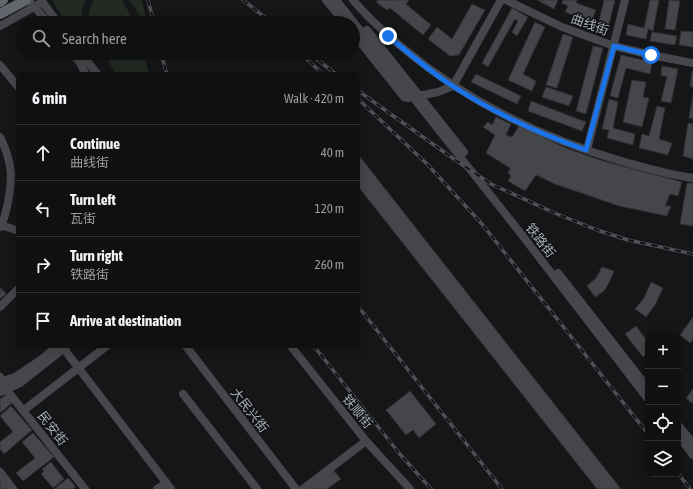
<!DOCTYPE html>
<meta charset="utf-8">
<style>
body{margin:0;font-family:"Asap Condensed","Noto Sans SC",sans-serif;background:#1e1e1f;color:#f1f3f6}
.controls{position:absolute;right:12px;bottom:12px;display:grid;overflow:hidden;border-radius:8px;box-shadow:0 2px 10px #0003}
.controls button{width:36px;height:36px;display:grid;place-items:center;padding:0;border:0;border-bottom:1px solid #303031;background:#101011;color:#f1f3f6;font:20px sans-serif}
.stop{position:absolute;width:12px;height:12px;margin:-9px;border:3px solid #1a73e8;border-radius:50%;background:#fff}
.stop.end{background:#1a73e8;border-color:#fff;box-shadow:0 1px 4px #0008}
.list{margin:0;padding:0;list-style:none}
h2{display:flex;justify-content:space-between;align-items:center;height:52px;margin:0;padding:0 16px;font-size:17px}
h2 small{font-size:13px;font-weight:400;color:#9c9d9f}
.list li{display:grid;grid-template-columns:26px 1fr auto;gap:12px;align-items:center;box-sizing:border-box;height:56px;padding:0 16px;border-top:1px solid #303031}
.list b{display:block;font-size:15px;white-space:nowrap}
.list p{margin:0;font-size:13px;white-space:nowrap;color:#9c9d9f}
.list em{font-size:13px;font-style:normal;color:#9c9d9f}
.icon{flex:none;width:22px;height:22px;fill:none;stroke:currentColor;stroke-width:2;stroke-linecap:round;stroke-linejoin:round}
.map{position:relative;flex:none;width:693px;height:489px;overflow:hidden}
.search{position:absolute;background:#101011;box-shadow:0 2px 10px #0003;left:16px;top:16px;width:344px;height:44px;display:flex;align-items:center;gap:10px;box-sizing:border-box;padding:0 14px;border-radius:22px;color:#9c9d9f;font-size:15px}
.panel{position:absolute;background:#101011;box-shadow:0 2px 10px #0003;left:16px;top:72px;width:344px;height:276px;border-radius:8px}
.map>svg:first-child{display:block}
.green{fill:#222a22}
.building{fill:#44464a;stroke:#303033}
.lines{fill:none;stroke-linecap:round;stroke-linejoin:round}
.secondary{stroke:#45474c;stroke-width:8}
.highway{stroke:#63666d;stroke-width:10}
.rail-casing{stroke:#4e5055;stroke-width:3.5}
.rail{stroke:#101112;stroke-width:2;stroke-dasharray:6;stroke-linecap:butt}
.route{stroke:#1a73e8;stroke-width:5}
.labels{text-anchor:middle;stroke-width:3;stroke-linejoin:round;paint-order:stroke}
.street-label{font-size:13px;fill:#a8adb6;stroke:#101112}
</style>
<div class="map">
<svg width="693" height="489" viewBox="0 0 693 489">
<rect width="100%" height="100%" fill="#151617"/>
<path class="green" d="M 52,0 L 86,0 L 82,7 L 81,23 L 66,23 Z
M 94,0 L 122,0 L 135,23 L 88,23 L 89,11 Z
M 129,0 L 142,0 L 147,23 L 143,23 L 136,9 Z
M 103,53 L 144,53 L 149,75 L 117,75 Z"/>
<path class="building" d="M 377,0 L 409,0 L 406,4 L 431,25 L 423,35 L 390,8 L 387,10 L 377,3 Z
M 537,0 L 558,0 L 554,9 Z
M 563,0 L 577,0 L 576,3 L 596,10 L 591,22 L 565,12 L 568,6 L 562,3 Z
M 604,0 L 615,0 L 608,28 L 598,26 Z
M 650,0 L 659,0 L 653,31 L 648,29 L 646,39 L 626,35 L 628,24 L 644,28 Z
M 669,0 L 680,1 L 675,30 L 665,29 Z
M 472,4 L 485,10 L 459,55 L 450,56 L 428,39 L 437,27 L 452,39 Z
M 512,8 L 528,17 L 517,36 L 512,32 L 518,21 L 515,19 L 488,67 L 482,63 Z
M 535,22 L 545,27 L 523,74 L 536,81 L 532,91 L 508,80 Z
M 681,31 L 693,32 L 693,47 L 679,45 Z
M 652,32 L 677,36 L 675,45 L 650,41 Z
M 563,34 L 573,37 L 557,88 L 546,85 Z
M 593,46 L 603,48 L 586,114 L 576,111 Z
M 621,55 L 652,62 L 650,74 L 626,68 L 618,98 L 610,96 Z
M 662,66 L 678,69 L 671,103 L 661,101 L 667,77 L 661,75 Z
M 692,71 L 693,71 L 693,87 L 690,86 Z
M 476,74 L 521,96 L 517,104 L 471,82 Z
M 632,80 L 646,82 L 643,97 L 649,98 L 642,127 L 623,122 Z
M 546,87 L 573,96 L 569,106 L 542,97 Z
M 693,94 L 693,119 L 689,118 Z
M 609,99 L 618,102 L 613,128 L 635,134 L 633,145 L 607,138 L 609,130 L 602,129 Z
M 531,101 L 586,122 L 582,131 L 528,111 Z
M 657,106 L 665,108 L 659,139 L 672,143 L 668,155 L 639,148 L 642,134 L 649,136 Z
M 496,117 L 511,124 L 506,135 L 512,137 L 519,126 L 566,148 L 600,160 L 682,182 L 678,196 L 670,194 L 665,206 L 671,206 L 667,216 L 619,206 L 555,184 L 536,175 L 525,191 L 508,181 L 511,176 L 508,173 L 510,168 L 486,153 L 495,135 L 483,127 L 488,122 L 492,125 Z
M 688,123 L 693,124 L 693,159 L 683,156 Z
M 357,153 L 621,489 L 597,489 L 357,185 Z
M 687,183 L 693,183 L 693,226 L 680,224 Z
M 602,267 L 614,271 L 610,281 L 604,291 L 595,297 L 587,286 L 596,278 Z
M 651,282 L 663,288 L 655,305 L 646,317 L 635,309 L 644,298 Z
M 0,287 L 6,294 L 0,299 Z
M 693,317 L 693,340 L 690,343 L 680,335 Z
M 636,326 L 648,342 L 648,353 L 643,357 L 625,334 Z
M 693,389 L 693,404 L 686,398 Z
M 410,391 L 436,424 L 419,438 L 413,430 L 406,435 L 386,410 Z
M 6,395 L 12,403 L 0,413 L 0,399 Z
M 11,406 L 32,430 L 4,454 L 0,449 L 0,442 L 13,432 L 0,416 Z
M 33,433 L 54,457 L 23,481 L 16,473 L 35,458 L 22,442 Z
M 51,462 L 64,479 L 53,488 L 41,474 L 44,471 L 42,469 Z
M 333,470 L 341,479 L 327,489 L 309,489 Z
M 0,475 L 10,489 L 0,489 Z
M 68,478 L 76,487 L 73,489 L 54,489 Z"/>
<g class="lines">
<path class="secondary" d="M 41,0 L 58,23
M 326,0 L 345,23
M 336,0 L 522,235 L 648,399
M 353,0 C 368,18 385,33 403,48 C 469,103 546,140 628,163 C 650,169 671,175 693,178
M 506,0 L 562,27 L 614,46 L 651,55 L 693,63
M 32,4 L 48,23
M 0,26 L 43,2
M 367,30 L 464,152
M 353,33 L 404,97 L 408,98 L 438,92 L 453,86
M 72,53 L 80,63 L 86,75
M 81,53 L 98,75
M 0,65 L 19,88
M 453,86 L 501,0
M 0,137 C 13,163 13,179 7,207 C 5,214 4,221 0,227
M 587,150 L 625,0
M 1,225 L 19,231
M 558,273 L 648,388
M 0,307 L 19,288
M 185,345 L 296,489
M 290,345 L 366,441 L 410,489
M 64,349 L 171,489
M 0,377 L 6,389 L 85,489
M 0,382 L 15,377 L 42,359 L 58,345
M 0,392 L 20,383 L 68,345
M 183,394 L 257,489
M 24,410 L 108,345
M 678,425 L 693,443
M 678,435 L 693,455
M 0,472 L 13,489
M 157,489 L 166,483
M 303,489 L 366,441"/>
<path class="highway" d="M 0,2 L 3,0
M 0,14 L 26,0"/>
<defs>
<path id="rail" d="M 148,0 L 154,23
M 243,0 L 272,23
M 161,53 L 167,75
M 300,53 L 324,75
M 309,53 L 337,75
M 357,90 L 451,157 L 491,184 L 557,214 L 597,230 L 628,240 L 693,254
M 357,98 L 427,164 L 482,224 L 648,434
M 357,305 L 502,489
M 313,345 L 399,453 L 431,489
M 678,473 L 690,489"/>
</defs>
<use href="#rail" class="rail-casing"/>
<use href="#rail" class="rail"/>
</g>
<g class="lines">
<path class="route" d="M 388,36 C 406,51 425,67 445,81 C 488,110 537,133 586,150 L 614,46 L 651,55"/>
</g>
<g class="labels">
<g class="street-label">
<text transform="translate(590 24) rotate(20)" y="5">曲线街</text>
<text transform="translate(541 240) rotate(52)" y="5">铁路街</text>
<text transform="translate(250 410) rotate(52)" y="5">大民兴街</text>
<text transform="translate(358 411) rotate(51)" y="5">铁顺街</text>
<text transform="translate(53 428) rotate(52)" y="5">民安街</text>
</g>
</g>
</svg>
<div class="controls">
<button>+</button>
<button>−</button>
<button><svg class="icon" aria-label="locate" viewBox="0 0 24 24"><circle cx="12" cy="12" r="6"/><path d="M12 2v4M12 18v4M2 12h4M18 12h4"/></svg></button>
<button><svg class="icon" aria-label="layers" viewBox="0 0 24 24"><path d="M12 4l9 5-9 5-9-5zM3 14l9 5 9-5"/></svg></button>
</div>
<div class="stop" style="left:651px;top:55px"></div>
<div class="stop end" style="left:388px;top:36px"></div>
<div class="search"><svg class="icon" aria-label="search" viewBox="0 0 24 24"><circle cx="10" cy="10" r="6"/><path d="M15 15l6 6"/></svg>Search here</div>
<section class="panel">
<h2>6 min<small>Walk · 420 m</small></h2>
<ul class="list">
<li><svg class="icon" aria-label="ahead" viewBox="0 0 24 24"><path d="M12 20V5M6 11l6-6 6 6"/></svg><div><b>Continue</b><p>曲线街</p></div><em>40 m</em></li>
<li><svg class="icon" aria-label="left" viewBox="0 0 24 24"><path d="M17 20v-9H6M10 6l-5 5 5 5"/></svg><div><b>Turn left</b><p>瓦街</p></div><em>120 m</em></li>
<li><svg class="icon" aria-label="right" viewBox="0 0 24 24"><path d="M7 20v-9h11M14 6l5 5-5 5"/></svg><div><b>Turn right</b><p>铁路街</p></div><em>260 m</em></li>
<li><svg class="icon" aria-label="arrive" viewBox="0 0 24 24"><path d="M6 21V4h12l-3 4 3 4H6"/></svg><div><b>Arrive at destination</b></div></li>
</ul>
</section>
</div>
